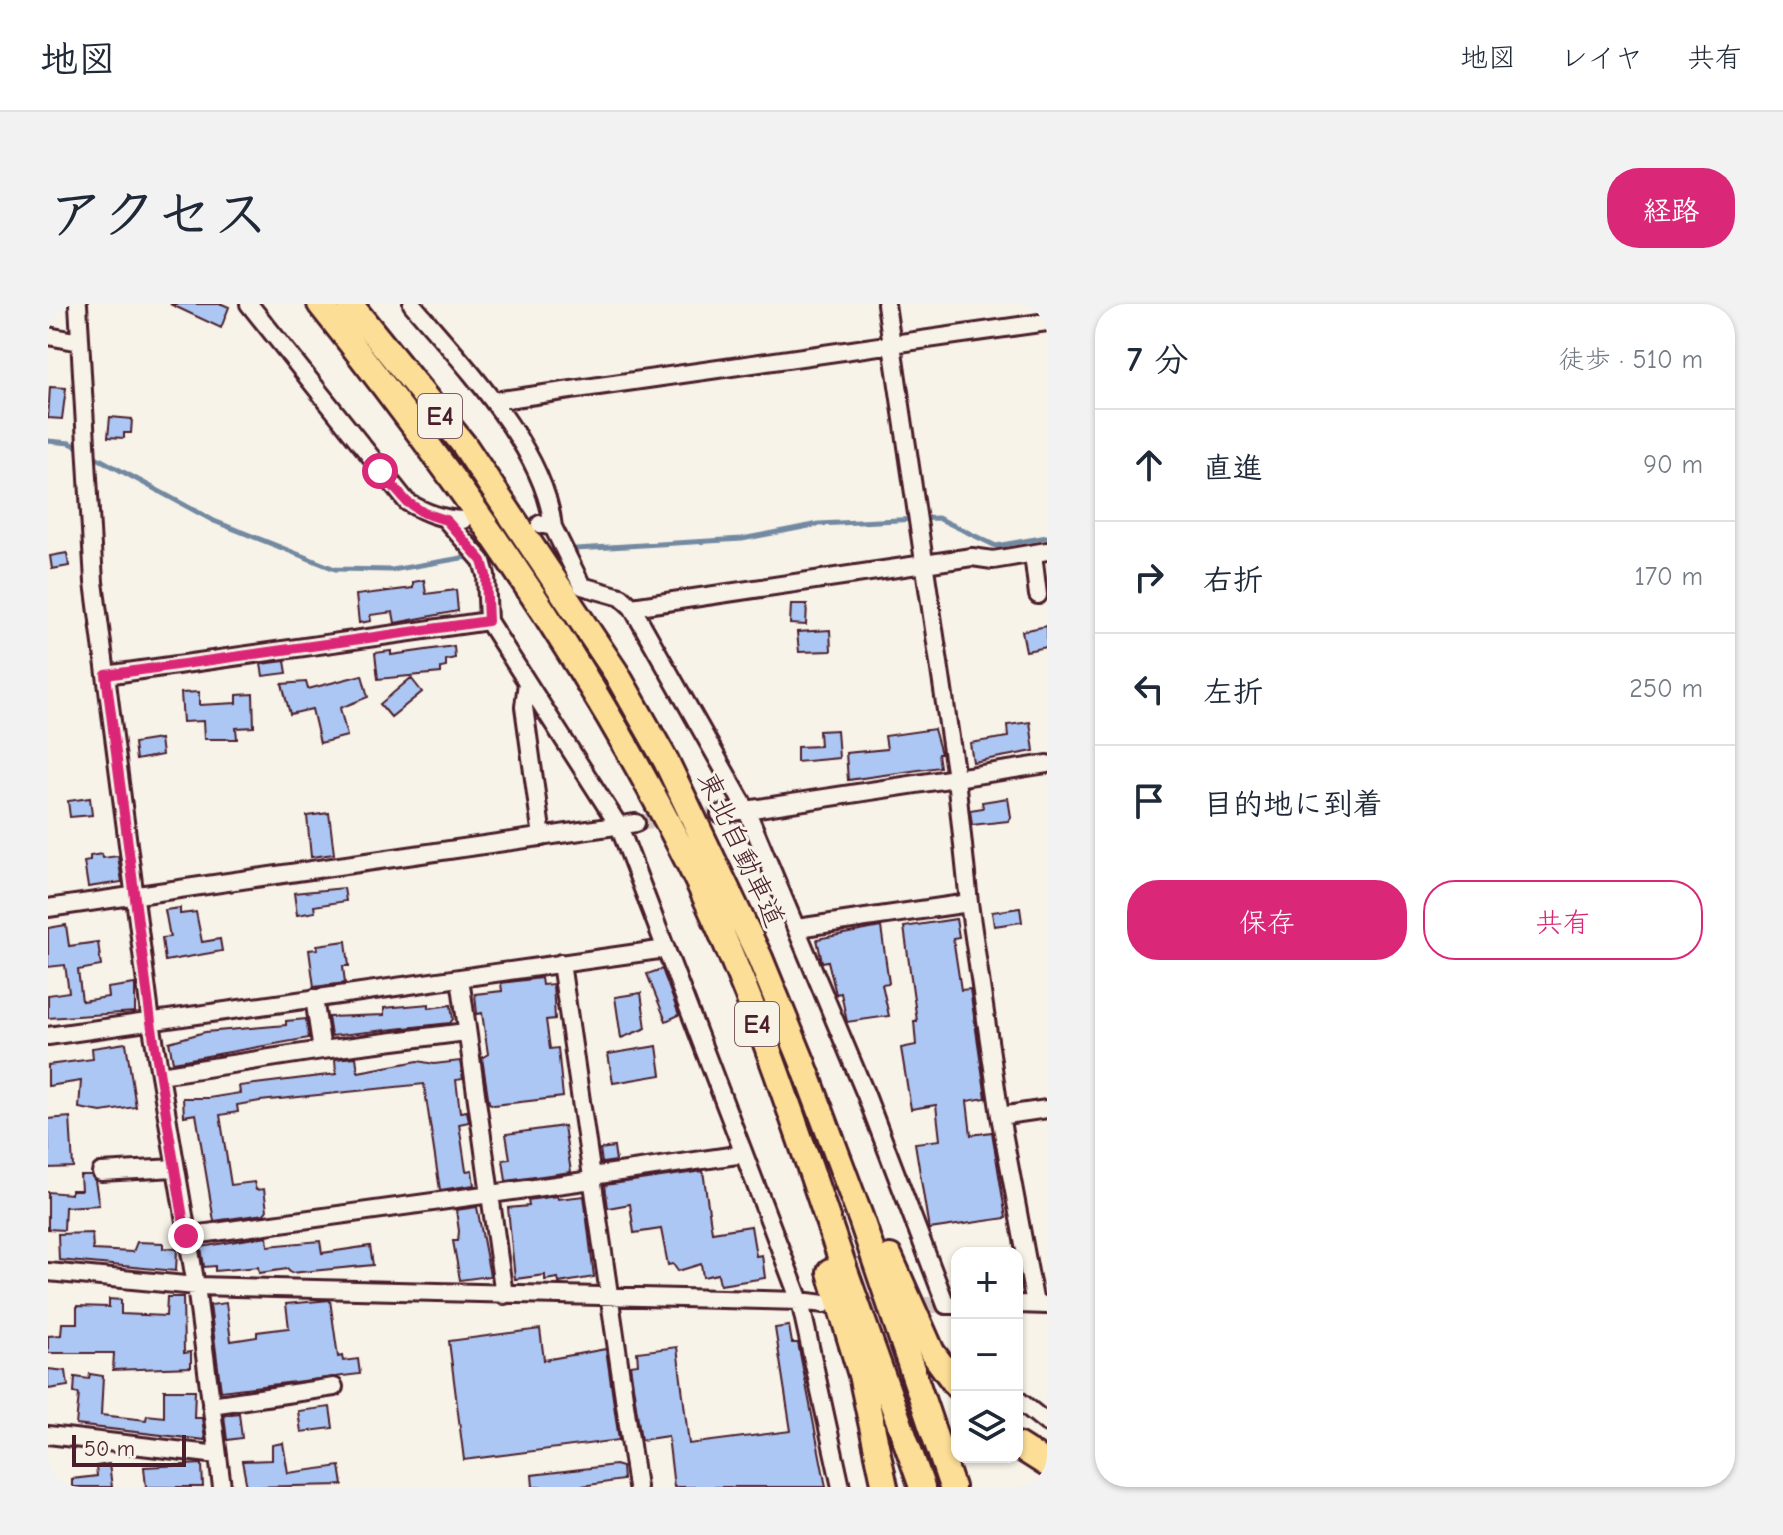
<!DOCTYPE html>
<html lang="ja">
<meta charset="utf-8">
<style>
body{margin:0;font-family:"Comic Neue","Klee One",sans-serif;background:#f2f2f3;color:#1f2937}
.controls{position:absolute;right:24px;bottom:24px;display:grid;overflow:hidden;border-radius:16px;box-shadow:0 2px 6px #0004}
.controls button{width:72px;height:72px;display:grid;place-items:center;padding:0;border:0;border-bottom:2px solid #e0e1e3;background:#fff;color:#1f2937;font:40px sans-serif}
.scale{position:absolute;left:24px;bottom:20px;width:114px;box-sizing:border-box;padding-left:8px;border:4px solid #4a1f2b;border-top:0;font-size:22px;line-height:28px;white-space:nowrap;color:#4a1f2b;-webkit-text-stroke:6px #f7f3e8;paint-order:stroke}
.stop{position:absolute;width:24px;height:24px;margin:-18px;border:6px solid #db2777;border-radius:50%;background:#fff}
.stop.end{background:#db2777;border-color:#fff;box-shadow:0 2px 8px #0008}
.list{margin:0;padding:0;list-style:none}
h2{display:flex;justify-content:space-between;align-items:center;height:104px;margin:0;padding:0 32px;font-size:34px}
h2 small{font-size:26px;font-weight:400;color:#747a83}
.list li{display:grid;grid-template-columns:52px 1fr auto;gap:24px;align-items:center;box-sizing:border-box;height:112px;padding:0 32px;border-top:2px solid #e0e1e3}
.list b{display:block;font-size:30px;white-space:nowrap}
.list em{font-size:26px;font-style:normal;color:#747a83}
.actions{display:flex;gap:16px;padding:24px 32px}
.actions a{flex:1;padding:18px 0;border:2px solid #db2777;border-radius:32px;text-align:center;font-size:28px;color:#db2777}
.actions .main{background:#db2777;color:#fff}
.icon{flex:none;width:44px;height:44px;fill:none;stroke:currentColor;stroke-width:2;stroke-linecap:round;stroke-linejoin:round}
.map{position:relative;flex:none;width:999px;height:1183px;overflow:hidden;border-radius:32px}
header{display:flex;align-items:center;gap:48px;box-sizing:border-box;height:112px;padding:0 40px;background:#fff;border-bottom:2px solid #e0e1e3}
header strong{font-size:38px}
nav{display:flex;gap:44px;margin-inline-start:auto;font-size:28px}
.intro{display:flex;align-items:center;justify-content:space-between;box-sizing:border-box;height:192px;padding:0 48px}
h1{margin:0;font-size:56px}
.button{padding:20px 36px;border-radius:32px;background:#db2777;color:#fff;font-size:28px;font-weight:700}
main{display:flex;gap:48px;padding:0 48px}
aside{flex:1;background:#fff;border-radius:32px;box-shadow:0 2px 6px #0004}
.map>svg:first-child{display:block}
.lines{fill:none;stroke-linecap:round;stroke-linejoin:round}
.stream{stroke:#7389a1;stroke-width:5}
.building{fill:#adc7f4;stroke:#4a1f2b;stroke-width:2}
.minor-tunnel{stroke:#d4c9c2;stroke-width:16;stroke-dasharray:16 8;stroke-linecap:butt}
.minor-casing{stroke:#4a1f2b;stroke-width:22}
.highway-casing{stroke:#4a1f2b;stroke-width:30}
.minor{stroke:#f7f3e8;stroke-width:16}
.highway{stroke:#fcde96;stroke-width:24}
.route{stroke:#db2777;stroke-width:10}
.labels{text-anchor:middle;stroke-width:6;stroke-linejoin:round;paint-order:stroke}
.shield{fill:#f7f3e8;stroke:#7e5f64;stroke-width:2}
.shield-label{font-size:26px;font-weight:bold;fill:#4a1f2b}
.street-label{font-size:28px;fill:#4a1f2b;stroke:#f7f3e8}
</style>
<header>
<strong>地図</strong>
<nav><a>地図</a><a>レイヤ</a><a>共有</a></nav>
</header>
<div class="intro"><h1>アクセス</h1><a class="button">経路</a></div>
<main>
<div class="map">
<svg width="999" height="1183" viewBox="0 0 999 1183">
<rect width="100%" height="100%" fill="#f7f3e8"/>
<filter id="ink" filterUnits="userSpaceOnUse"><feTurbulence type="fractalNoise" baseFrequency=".0125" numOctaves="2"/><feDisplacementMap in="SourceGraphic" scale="16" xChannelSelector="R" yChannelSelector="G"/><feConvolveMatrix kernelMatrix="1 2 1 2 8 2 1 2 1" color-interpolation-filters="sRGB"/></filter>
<g filter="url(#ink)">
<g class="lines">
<path class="stream" d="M 0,137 L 22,139 L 34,145
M 42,150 L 166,217 L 287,265 L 344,266 L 425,252
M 495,247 L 694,235 L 771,220 L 890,214 L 948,242 L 999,233"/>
</g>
<path class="building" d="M 122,0 L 174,0 L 181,3 L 173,24 Z
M 2,83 L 18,84 L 14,115 L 0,114 Z
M 62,113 L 84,115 L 83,129 L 76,129 L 76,134 L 60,133 Z
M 19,249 L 21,262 L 4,265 L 2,252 Z
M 376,276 L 378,290 L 408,286 L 410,307 L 347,319 L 345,308 L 322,311 L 323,317 L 311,319 L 308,291 L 365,284 L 365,278 Z
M 743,300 L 759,300 L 758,321 L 742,320 Z
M 999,322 L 999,343 L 978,347 L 974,327 Z
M 782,326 L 783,347 L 751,348 L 749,328 Z
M 406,342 L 407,354 L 398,356 L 398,363 L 393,364 L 393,369 L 330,375 L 327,349 L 343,347 L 343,351 Z
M 237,357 L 239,369 L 215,372 L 213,360 Z
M 314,371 L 320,393 L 292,404 L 299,432 L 272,439 L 264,405 L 242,410 L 234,380 L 258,378 L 260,385 Z
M 363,374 L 374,388 L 343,413 L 332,400 Z
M 151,388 L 151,401 L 189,399 L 189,391 L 205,390 L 206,423 L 188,424 L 189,435 L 156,435 L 155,417 L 135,418 L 133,389 Z
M 982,418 L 986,447 L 925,458 L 922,439 L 960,433 L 959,421 Z
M 886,425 L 893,450 L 890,450 L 892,463 L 800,476 L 798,449 L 839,445 L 837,432 Z
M 789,426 L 791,454 L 749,458 L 749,443 L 772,442 L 771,427 Z
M 112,435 L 114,451 L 88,456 L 86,439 Z
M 42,494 L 44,511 L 22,513 L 20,497 Z
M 960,494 L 963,513 L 960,517 L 924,521 L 922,506 L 935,504 L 934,498 Z
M 281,509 L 286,550 L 263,553 L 259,512 Z
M 54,550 L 55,554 L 70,552 L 74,578 L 40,583 L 36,558 L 42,557 L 42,552 Z
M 296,584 L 298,597 L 266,602 L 267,608 L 249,611 L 246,589 Z
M 132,604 L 132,610 L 148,608 L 154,638 L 172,635 L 174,647 L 117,657 L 114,634 L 122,633 L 117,606 Z
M 972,604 L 974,618 L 946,622 L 944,608 Z
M 908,615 L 911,633 L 905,634 L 913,686 L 922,685 L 938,794 L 919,797 L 923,831 L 944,828 L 958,914 L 881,925 L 867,839 L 892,836 L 888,801 L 863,805 L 853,744 L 868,741 L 866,717 L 869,717 L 856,623 Z
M 18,621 L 21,642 L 50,638 L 53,662 L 30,666 L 34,697 L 60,693 L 59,684 L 87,680 L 87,708 L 0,714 L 0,691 L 21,688 L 17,661 L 0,663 L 0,624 Z
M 833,623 L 841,679 L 834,680 L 841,712 L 799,718 L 793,689 L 788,690 L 780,657 L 774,658 L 769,635 Z
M 298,637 L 301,662 L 295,662 L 297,679 L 266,683 L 261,646 L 270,645 L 269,641 Z
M 614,665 L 631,711 L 618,717 L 599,670 Z
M 493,674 L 494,681 L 505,680 L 507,715 L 498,716 L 502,745 L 510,744 L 515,793 L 446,801 L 441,799 L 434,754 L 440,750 L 434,709 L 429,710 L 427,690 L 454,687 L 453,679 Z
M 593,689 L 598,724 L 573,734 L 567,693 Z
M 381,700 L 381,704 L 403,701 L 405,715 L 402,719 L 283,732 L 280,713 L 336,711 L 336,704 Z
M 258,715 L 261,734 L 125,758 L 121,738 L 157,728 L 238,721 L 238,717 Z
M 78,739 L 88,803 L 53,808 L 31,804 L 33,777 L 0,782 L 0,761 L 45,755 L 44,744 Z
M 609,742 L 613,771 L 565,779 L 560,750 Z
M 308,753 L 310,768 L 370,757 L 386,760 L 412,757 L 415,775 L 408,776 L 412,808 L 419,807 L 421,818 L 411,820 L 418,867 L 424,866 L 426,881 L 392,886 L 376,780 L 212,797 L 189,801 L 190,808 L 172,811 L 183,881 L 206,878 L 208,886 L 216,885 L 219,906 L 216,910 L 166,917 L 148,810 L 136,812 L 135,794 L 161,794 L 192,789 L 191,782 L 288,770 L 287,755 Z
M 22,813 L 25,863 L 1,864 L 0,815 Z
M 516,822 L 523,868 L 458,877 L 455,856 L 462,855 L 458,830 Z
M 566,843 L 568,857 L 554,859 L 552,845 Z
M 655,867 L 664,928 L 703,922 L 708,952 L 714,951 L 717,974 L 672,981 L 670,970 L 655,973 L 653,960 L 630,967 L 625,960 L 620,961 L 613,925 L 586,929 L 582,900 L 560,904 L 557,881 Z
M 32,871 L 43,871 L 47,877 L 51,901 L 17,903 L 16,926 L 0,925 L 0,888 L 23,890 L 23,886 L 33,886 Z
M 509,892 L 510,895 L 536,892 L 546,973 L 511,979 L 510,974 L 497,976 L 497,971 L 467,975 L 460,904 L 481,902 L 480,896 Z
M 429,903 L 442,972 L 412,976 L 405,937 L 410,937 L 411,927 L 408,906 Z
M 44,929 L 45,946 L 85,948 L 89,938 L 115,939 L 115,944 L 129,945 L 128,967 L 11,956 L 10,930 Z
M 219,932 L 220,942 L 272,937 L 274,949 L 322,942 L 325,961 L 243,969 L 239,965 L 211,969 L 210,963 L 167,967 L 167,962 L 156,963 L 153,943 Z
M 119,993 L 135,993 L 136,1049 L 143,1048 L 143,1063 L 65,1066 L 66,1049 L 0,1049 L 0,1032 L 13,1031 L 14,1019 L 29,1019 L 29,1002 L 61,1003 L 61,995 L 73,996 L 73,1010 L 118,1012 Z
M 282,996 L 290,1053 L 294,1052 L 295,1057 L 310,1055 L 312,1070 L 173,1087 L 162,1001 L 178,999 L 183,1037 L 209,1033 L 209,1028 L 241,1024 L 238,1000 Z
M 741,1022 L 744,1039 L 750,1039 L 778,1183 L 626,1183 L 620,1132 L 593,1136 L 582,1061 L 590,1060 L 589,1048 L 629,1043 L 641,1140 L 743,1127 L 727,1024 Z
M 492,1025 L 496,1056 L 558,1045 L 571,1136 L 416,1156 L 401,1037 Z
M 0,1065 L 18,1067 L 20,1082 L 0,1085 Z
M 42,1070 L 55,1072 L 53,1111 L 98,1116 L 99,1111 L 116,1113 L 116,1086 L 147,1086 L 146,1114 L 154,1114 L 157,1136 L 28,1121 L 31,1090 L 26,1089 L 27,1073 L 41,1075 Z
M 282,1103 L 285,1124 L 253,1128 L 250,1107 Z
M 191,1109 L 194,1134 L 179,1136 L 176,1111 Z
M 235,1139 L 240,1169 L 292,1162 L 295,1181 L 199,1183 L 194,1157 L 224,1156 L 224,1141 Z
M 61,1160 L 64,1183 L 24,1183 L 24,1175 L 49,1172 L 48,1162 Z
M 154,1160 L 155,1183 L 98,1183 L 96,1163 Z
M 567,1161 L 574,1163 L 575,1176 L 527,1183 L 485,1183 L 484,1171 Z"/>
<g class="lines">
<path class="minor-tunnel" d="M 588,519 L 672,510
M 801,1001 L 898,1001"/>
<defs>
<path id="minor" d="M 30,0 L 46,278 L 103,718 L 148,982 L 174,1183
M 201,0 L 359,198 C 378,209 393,215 415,216
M 364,0 C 414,59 497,144 505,223 L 492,220
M 838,0 L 908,474 L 921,599 L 952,812 L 987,1000
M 0,32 L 32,38
M 446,97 L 999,18
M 398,216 L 434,257 L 438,271 L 440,317 L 571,522 L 752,997 L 793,1183
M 505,223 L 534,282 L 573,293 L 584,303 L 698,505 L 818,791 L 898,1001 L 909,1001
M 985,250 L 990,291
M 584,303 L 924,253 L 945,256 L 999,247
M 58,371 L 440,317
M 479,378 L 476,403 L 494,533
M 672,510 L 999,460
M 0,604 L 588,519
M 749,624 L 921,599
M 513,659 L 589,1183
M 412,674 L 456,991
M 266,694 L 274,746 L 418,728
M 0,732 L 618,645
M 112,771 L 274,746
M 952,812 L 999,805
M 53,868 L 127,864
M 544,872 L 696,850
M 138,932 L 544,876
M 0,968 L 148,982 L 752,997 L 776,1000
M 969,1000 L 999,1001
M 969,1095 L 999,1119
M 163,1101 L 286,1083
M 0,1131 L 170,1151"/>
<path id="highway" d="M 272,0 C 407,170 533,348 632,542 C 694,661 737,790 780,917 C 810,1006 843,1094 874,1183
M 302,0 L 416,141 L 567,367 L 618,457 L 712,654 L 754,757 L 813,915 L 904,1183
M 842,953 L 884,1048 L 909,1082
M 782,968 L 813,1071 L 837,1183
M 969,1141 L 999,1160"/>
</defs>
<use href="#minor" class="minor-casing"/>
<use href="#highway" class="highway-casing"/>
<use href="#minor" class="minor"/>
<use href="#highway" class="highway"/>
</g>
</g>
<g class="lines" filter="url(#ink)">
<path class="route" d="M 138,932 L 103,718 L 58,371 L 440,317 L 438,271 L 434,257 L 398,216 L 376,209 L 359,198 L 332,167"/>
</g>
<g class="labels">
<g class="shield">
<rect x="370" y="90" width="44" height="44" rx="6"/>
<rect x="687" y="698" width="44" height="44" rx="6"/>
</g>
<g class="shield-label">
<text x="392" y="121">E4</text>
<text x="709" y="729">E4</text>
</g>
<g class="street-label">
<text transform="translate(694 545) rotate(65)" y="10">東北自動車道</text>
</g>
</g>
</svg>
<div class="controls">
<button>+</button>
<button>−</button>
<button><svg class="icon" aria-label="layers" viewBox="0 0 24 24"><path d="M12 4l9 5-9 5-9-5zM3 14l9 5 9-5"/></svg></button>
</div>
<div class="scale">50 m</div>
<div class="stop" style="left:332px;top:167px"></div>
<div class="stop end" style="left:138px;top:932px"></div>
</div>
<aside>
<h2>7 分<small>徒歩 · 510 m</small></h2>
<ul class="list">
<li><svg class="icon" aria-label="ahead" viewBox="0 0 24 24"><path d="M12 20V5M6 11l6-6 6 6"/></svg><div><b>直進</b></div><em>90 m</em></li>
<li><svg class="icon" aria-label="right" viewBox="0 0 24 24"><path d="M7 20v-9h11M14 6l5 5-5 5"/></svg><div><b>右折</b></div><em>170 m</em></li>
<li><svg class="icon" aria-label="left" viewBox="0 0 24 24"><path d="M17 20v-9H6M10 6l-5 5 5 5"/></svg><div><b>左折</b></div><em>250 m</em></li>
<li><svg class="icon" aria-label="arrive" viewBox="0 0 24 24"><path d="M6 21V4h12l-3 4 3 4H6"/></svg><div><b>目的地に到着</b></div></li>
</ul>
<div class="actions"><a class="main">保存</a><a>共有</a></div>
</aside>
</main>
